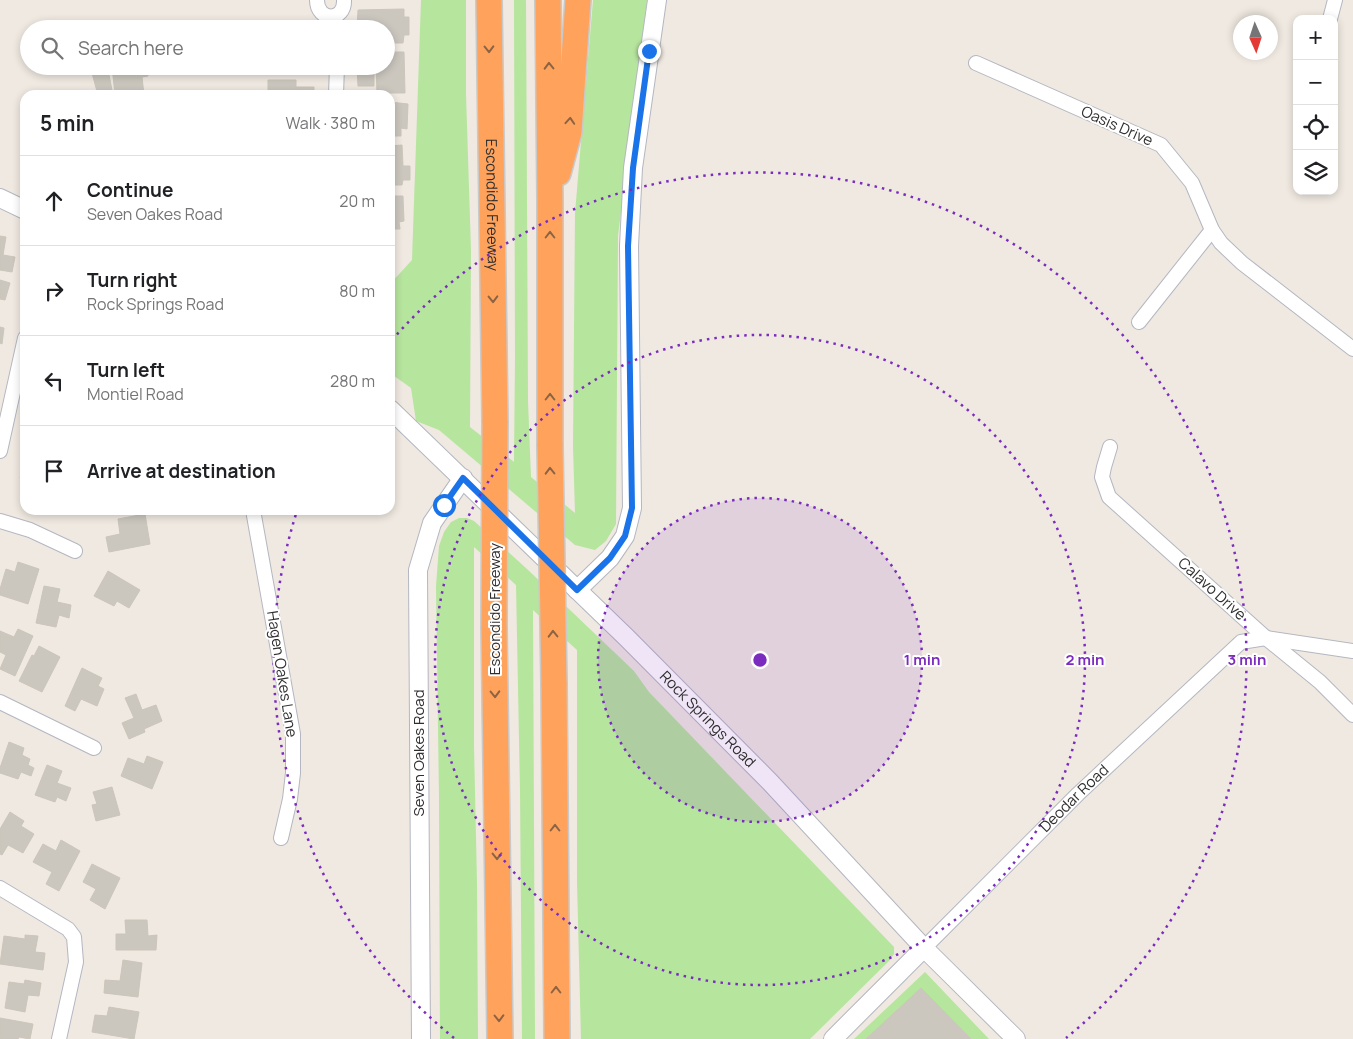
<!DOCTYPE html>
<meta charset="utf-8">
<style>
body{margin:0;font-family:Manrope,sans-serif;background:#f2f2f2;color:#202124}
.controls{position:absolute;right:15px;top:15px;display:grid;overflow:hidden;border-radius:10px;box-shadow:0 2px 8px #0003}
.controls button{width:45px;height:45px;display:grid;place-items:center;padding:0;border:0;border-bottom:1px solid #e0e0e0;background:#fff;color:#202124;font:25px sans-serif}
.compass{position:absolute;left:1233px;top:15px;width:45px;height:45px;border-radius:50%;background:#fff;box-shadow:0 2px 8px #0003;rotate:177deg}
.stop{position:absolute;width:15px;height:15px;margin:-11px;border:4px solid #1a73e8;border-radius:50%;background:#fff}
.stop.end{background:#1a73e8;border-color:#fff;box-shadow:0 1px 5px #0008}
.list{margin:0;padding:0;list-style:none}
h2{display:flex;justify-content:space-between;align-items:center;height:65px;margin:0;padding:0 20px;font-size:21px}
h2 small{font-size:16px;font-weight:400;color:#757577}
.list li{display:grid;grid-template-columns:32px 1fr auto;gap:15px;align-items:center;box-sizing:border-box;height:90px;padding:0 20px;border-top:1px solid #e0e0e0}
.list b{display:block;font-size:19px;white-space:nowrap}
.list p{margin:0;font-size:16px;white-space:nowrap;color:#757577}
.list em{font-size:16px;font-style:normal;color:#757577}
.icon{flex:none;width:28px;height:28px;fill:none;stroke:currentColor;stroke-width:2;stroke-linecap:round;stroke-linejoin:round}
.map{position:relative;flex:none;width:1353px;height:1039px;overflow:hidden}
.search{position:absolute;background:#fff;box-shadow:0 2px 8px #0003;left:20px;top:20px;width:375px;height:55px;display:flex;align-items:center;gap:12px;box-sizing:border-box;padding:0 18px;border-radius:28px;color:#757577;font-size:19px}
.panel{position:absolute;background:#fff;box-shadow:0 2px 8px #0003;left:20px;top:90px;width:375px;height:425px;border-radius:15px}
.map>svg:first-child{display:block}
.green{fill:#b6e59e}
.building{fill:#cbc7bf;stroke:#cbc5ba}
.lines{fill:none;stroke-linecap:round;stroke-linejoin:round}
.minor-casing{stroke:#b4b7c1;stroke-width:16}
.tertiary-casing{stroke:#b4b7c1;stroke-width:20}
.motorway-casing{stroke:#c9c9c9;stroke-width:28}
.minor{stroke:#fff;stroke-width:14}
.tertiary{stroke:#fff;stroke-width:18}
.motorway{stroke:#ffa35c;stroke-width:25}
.motorway-bridge-casing{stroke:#c9c9c9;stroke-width:28;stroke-linecap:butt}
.motorway-bridge{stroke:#ffa35c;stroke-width:25}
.oneway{stroke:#8c6343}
.route{stroke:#1a73e8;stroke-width:6}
.ring{fill:none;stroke:#7b2cbf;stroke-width:2.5;stroke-dasharray:2.5 5}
.labels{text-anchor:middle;stroke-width:4;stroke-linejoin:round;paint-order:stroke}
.street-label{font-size:15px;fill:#2e2e2e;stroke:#fff}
.centre{fill:#7b2cbf;stroke:#fff;stroke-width:2.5}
.ring-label{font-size:15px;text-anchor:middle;font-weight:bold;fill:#7b2cbf;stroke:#fff;stroke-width:4;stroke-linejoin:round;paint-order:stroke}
</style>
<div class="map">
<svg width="1353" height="1039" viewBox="0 0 1353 1039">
<rect width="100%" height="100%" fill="#efe9e1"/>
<path class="green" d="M 421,0 L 466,0 L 466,94 L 471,251 L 470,427 L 514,462 L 515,358 L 514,0 L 526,0 L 528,401 L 531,477 L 575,513 L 573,447 L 575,213 L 593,0 L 647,0 L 618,236 L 616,524 L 606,541 L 595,550 L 575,545 L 439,430 L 416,421 L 411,388 L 390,373 L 390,284 L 412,260 Z
M 459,518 L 467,518 L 474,521 L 527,569 L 634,671 L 649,692 L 894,947 L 894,954 L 889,961 L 810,1039 L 581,1039 L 577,882 L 577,650 L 533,610 L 535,1039 L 522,1039 L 520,790 L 516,585 L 474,547 L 474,747 L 477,883 L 478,1039 L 440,1039 L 439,797 L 436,586 L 439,546 L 444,532 L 451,522 Z
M 925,972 L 989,1039 L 854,1039 Z"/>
<path class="building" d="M 404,9 L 404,17 L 409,17 L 409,35 L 404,35 L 403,43 L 386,43 L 386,29 L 357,29 L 358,10 Z
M 386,52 L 404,52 L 405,93 L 377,93 L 376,66 L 386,66 Z
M 112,66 L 147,66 L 148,76 L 142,77 L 144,95 L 115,95 Z
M 269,66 L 296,66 L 297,71 L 269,72 Z
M 357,66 L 374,66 L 374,86 L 358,86 Z
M 108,70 L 113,95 L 98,95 L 92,73 Z
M 268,80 L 296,80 L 296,87 L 314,87 L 314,95 L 268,95 Z
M 390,102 L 408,104 L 407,129 L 401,128 L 401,136 L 390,136 Z
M 402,145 L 403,166 L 410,166 L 410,180 L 403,180 L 402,185 L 390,185 L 390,146 Z
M 390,196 L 403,196 L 404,221 L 399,222 L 400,229 L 390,229 Z
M 0,236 L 6,237 L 3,255 L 15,257 L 12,272 L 0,270 Z
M 0,280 L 10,283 L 5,300 L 0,299 Z
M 0,327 L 4,328 L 2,344 L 0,343 Z
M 25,465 L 25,480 L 20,478 Z
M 145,514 L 150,544 L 109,552 L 106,537 L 120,534 L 118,519 Z
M 18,562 L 39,569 L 28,604 L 0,595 L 0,589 L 6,569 L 15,572 Z
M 108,571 L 140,590 L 129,608 L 117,601 L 114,606 L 94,596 Z
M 44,586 L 60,589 L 57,602 L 71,605 L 69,618 L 59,615 L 56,627 L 36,623 Z
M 18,629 L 33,636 L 15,676 L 0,669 L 6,655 L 0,652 L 0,631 L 14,637 Z
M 39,646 L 60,657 L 42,692 L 19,681 L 32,655 L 34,656 Z
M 82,668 L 102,678 L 98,686 L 104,689 L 97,706 L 81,699 L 75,711 L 65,706 Z
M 136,694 L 142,710 L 156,705 L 162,721 L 144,729 L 145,732 L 129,739 L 122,723 L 134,718 L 125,698 Z
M 9,742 L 24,748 L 22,755 L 30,759 L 28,765 L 34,768 L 31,776 L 21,772 L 18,779 L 0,773 L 0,768 Z
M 147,756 L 163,762 L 152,789 L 121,776 L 128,758 L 144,764 Z
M 47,765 L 62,771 L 57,783 L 71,788 L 66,801 L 57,797 L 55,802 L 35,795 Z
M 112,787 L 120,815 L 96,821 L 92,805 L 97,804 L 93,792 Z
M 10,812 L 24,821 L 21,826 L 34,834 L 23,853 L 8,845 L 2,855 L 0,854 L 0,829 Z
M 61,840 L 80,851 L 59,891 L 46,884 L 52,872 L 33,862 L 43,844 L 56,851 Z
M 92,864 L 120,878 L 105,909 L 90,900 L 96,889 L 83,882 Z
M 125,920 L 147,920 L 148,936 L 157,935 L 156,950 L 116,950 L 116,934 L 126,934 Z
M 25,935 L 38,936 L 35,952 L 45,953 L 43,970 L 0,964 L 4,936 L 25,939 Z
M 123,960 L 142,963 L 138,997 L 104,993 L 105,980 L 120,981 Z
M 25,980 L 41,983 L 39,996 L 28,995 L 25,1012 L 5,1008 L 9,982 L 24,984 Z
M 921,988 L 971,1039 L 866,1039 Z
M 109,1007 L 139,1012 L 134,1039 L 92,1032 L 95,1015 L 107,1016 Z
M 0,1018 L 33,1024 L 30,1039 L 19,1037 L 18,1039 L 0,1039 Z"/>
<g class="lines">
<defs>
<g id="minor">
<path d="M 317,0 C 317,22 345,22 344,0"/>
<path d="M 1330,19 L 1335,0"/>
<path d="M 976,63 L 1161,145 L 1192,183 L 1212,230 L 1221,243 L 1242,263 L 1353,349"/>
<path d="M 336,95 L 337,66"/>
<path d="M 1139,322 L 1212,230"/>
<path d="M 1110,447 L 1104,467 L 1102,477 L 1109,497 L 1266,638 L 1320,682 L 1353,715"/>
<path d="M 0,451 L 25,338"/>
<path d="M 253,510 L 293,734 L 293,773 L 290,799 L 281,838"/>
<path d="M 0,521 L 30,530 L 75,551"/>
<path d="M 0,702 L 94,748"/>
<path d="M 0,888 L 68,929 L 74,937 L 76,962 L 59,1039"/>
<path id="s1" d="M 924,948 L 1078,794 L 1241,642 L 1266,638 L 1353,651"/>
</g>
<g id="tertiary">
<path d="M 0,198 L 25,210"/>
<path id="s2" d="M 390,409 L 626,637 L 770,782 L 924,948 L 1016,1039"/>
<path d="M 577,590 L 610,558 L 625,536 L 632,508 L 629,246 L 633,168 L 657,0"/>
<path d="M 421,1039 L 418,570 L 432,523 L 463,478"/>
<path d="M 833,1039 L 924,948"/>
</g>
<g id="motorway">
<path id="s3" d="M 489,0 L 495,423"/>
<path d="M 548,0 L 550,202 L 550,446"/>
<path d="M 558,173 L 569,132 L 578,0"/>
<path d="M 494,627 L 500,1039"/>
<path d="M 554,683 L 557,1039"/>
</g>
</defs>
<use href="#minor" class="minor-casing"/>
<use href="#tertiary" class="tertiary-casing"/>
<use href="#motorway" class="motorway-casing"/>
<use href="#minor" class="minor"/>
<use href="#tertiary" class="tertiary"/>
<use href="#motorway" class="motorway"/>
<defs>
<path id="motorway-bridge" d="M 550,446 L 554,683
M 494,627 L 495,423"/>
</defs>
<use href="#motorway-bridge" class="motorway-bridge-casing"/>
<use href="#motorway-bridge" class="motorway-bridge"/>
</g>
<defs><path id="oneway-chevron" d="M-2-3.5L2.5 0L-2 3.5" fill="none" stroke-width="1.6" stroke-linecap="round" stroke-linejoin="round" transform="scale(1.25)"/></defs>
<g class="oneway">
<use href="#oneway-chevron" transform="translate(489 49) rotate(89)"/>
<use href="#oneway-chevron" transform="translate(549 66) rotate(-91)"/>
<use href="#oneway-chevron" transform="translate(570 121) rotate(-86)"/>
<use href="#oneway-chevron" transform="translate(550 235) rotate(-90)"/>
<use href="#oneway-chevron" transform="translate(493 299) rotate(89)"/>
<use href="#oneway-chevron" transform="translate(550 397) rotate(-90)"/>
<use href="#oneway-chevron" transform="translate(550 471) rotate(-91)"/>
<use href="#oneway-chevron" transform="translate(553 634) rotate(-91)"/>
<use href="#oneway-chevron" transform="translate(495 694) rotate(89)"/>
<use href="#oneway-chevron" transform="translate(555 828) rotate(-90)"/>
<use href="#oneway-chevron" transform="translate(497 856) rotate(89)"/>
<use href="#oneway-chevron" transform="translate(556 990) rotate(-90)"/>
<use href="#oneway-chevron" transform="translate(499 1018) rotate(89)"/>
</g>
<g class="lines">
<path class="route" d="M 444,505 L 463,478 L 577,590 L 610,558 L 625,536 L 632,508 L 628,246 L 633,168 L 649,51"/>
</g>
<circle cx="760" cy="660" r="162" fill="#7b2cbf" fill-opacity=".12"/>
<g class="ring">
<circle cx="760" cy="660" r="162"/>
<circle cx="760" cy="660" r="325"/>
<path d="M454 1038A487 487 0 0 1 296 514M392 340A487 487 0 1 1 1066 1038"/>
</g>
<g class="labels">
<g class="street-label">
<text transform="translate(1117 126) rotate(24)" y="5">Oasis Drive</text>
<text dy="5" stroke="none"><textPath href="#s3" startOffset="205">Escondido Freeway</textPath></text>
<text transform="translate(1212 589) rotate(42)" y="5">Calavo Drive</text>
<text transform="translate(495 609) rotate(-90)" y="5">Escondido Freeway</text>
<text transform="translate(282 674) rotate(81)" y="5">Hagen Oakes Lane</text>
<text dy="5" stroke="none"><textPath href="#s2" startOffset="444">Rock Springs Road</textPath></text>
<text transform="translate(419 753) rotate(-90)" y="5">Seven Oakes Road</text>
<text dy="5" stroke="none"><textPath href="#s1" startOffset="212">Deodar Road</textPath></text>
</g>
</g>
<circle cx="760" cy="660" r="8" class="centre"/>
<g class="ring-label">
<text x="922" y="665">1 min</text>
<text x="1085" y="665">2 min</text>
<text x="1247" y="665">3 min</text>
</g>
</svg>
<div class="controls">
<button>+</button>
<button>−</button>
<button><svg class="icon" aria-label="locate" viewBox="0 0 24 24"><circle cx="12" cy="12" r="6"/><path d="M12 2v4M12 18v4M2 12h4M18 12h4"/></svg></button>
<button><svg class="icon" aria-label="layers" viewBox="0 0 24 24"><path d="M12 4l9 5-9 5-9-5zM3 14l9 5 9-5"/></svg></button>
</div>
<svg class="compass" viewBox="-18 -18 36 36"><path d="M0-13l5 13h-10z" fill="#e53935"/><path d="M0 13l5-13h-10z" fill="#757577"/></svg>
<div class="stop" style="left:444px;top:505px"></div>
<div class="stop end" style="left:649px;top:51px"></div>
<div class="search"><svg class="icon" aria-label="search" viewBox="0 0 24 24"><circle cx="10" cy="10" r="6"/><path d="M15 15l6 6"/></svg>Search here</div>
<section class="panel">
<h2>5 min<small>Walk · 380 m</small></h2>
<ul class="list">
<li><svg class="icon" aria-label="ahead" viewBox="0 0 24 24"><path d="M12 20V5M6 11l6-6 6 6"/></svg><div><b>Continue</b><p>Seven Oakes Road</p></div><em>20 m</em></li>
<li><svg class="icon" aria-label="right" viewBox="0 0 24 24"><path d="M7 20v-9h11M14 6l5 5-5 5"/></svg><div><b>Turn right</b><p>Rock Springs Road</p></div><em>80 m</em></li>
<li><svg class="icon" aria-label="left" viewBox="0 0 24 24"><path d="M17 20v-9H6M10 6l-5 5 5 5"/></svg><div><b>Turn left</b><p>Montiel Road</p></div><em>280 m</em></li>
<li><svg class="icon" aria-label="arrive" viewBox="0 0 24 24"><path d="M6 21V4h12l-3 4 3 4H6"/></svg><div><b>Arrive at destination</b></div></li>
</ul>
</section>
</div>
